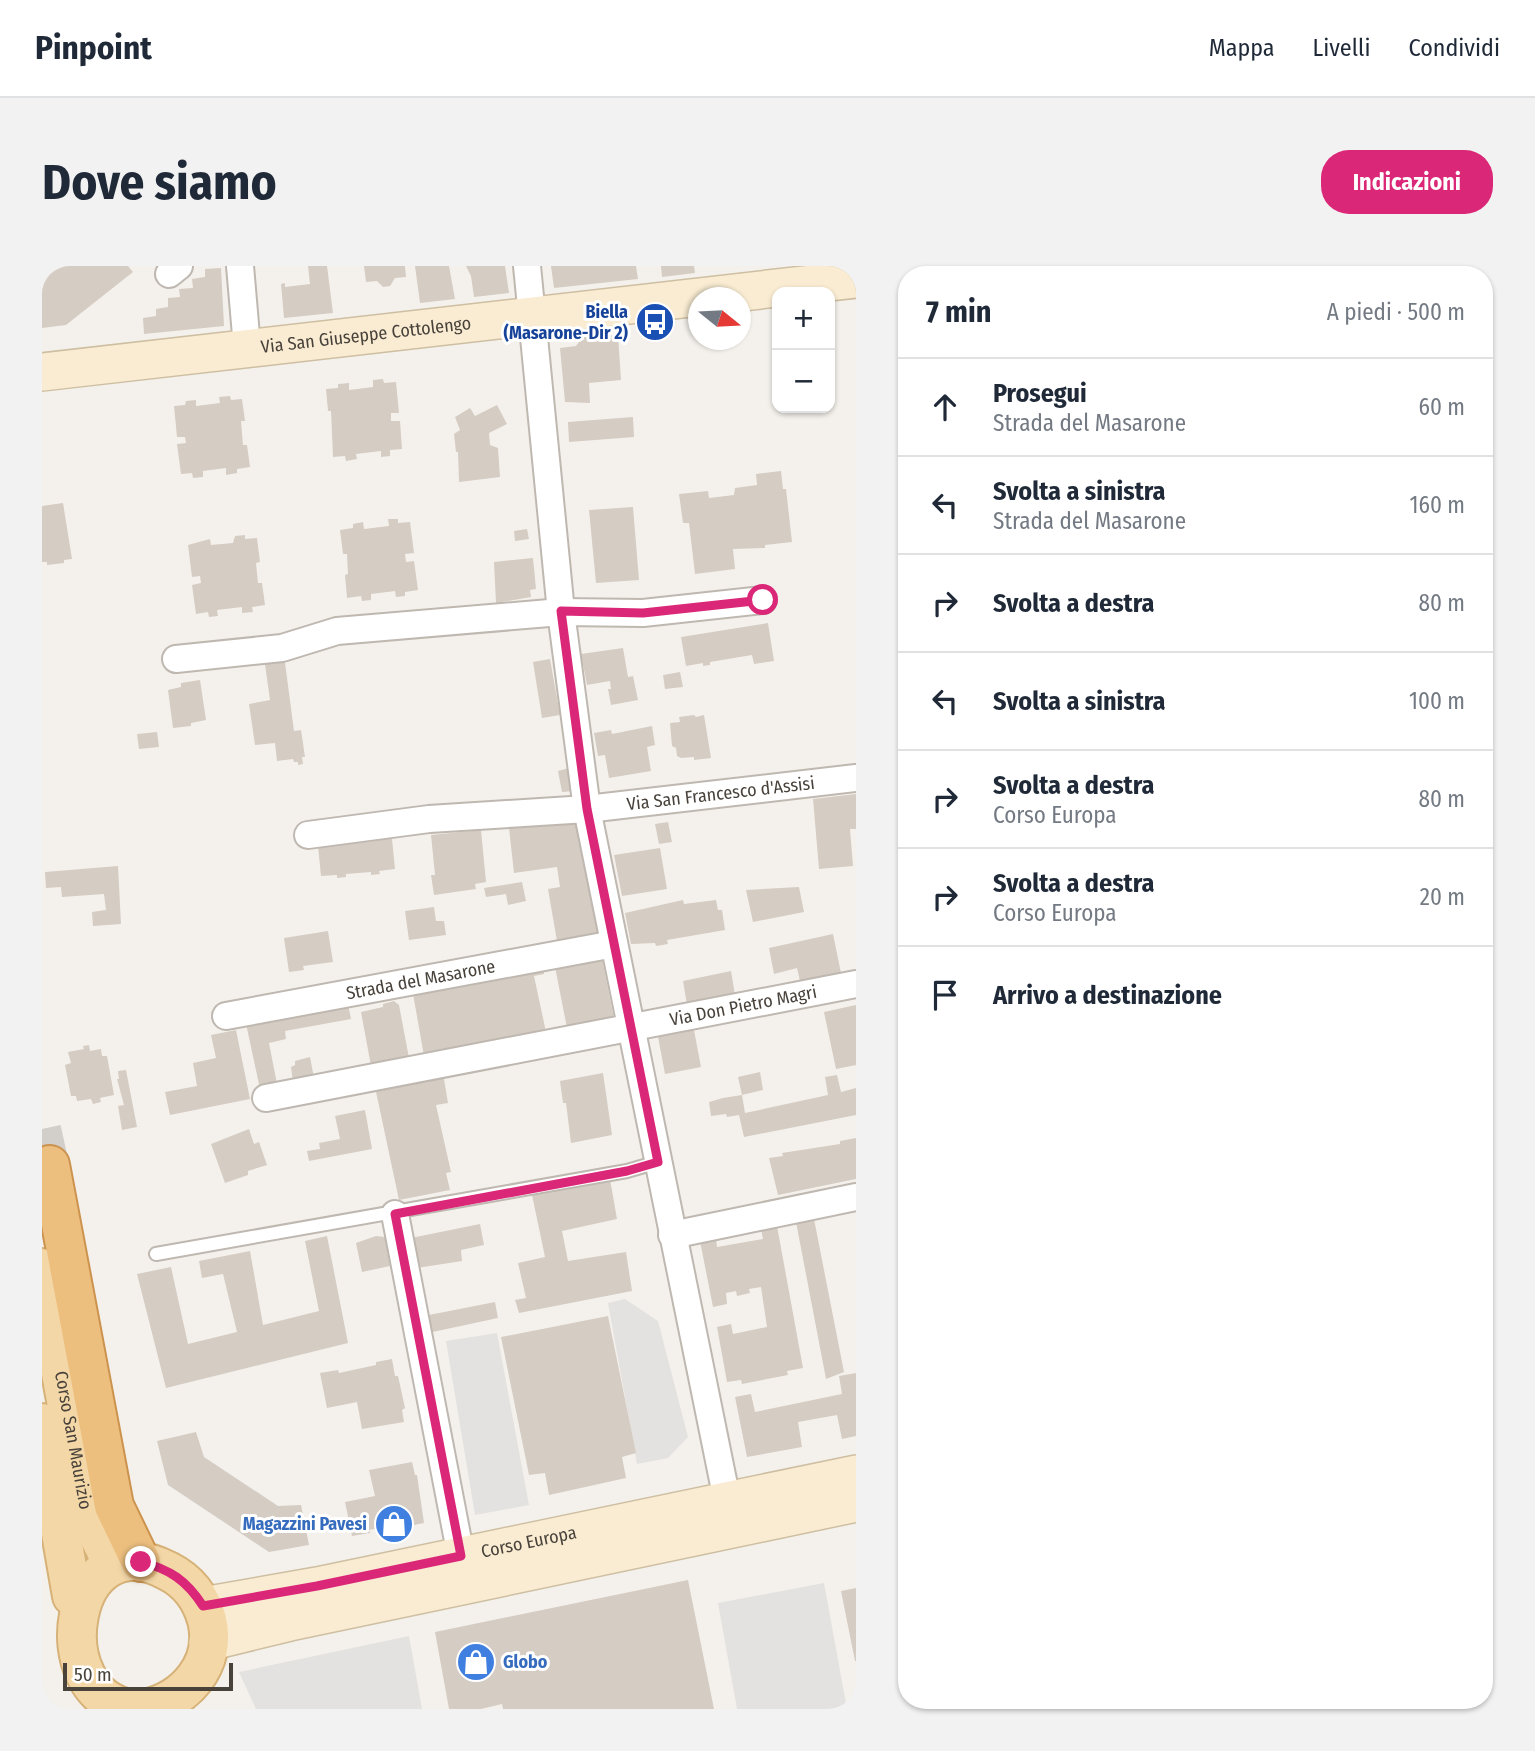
<!DOCTYPE html>
<html lang="it">
<meta charset="utf-8">
<style>
body{margin:0;font-family:"Fira Sans Condensed",sans-serif;background:#f2f2f3;color:#1f2937}
.controls{position:absolute;right:21px;top:21px;display:grid;overflow:hidden;border-radius:14px;box-shadow:0 2px 5px #0004}
.controls button{width:63px;height:63px;display:grid;place-items:center;padding:0;border:0;border-bottom:2px solid #e0e1e3;background:#fff;color:#1f2937;font:35px sans-serif}
.compass{position:absolute;left:646px;top:21px;width:63px;height:63px;border-radius:50%;background:#fff;box-shadow:0 2px 5px #0004;rotate:108deg}
.scale{position:absolute;left:21px;bottom:18px;width:170px;box-sizing:border-box;padding-left:7px;border:4px solid #48423b;border-top:0;font-size:19px;line-height:24px;white-space:nowrap;color:#48423b;-webkit-text-stroke:5px #fff;paint-order:stroke}
.stop{position:absolute;width:21px;height:21px;margin:-16px;border:5px solid #db2777;border-radius:50%;background:#fff}
.stop.end{background:#db2777;border-color:#fff;box-shadow:0 2px 7px #0008}
.list{margin:0;padding:0;list-style:none}
h2{display:flex;justify-content:space-between;align-items:center;height:91px;margin:0;padding:0 28px;font-size:30px}
h2 small{font-size:23px;font-weight:400;color:#747a83}
.list li{display:grid;grid-template-columns:46px 1fr auto;gap:21px;align-items:center;box-sizing:border-box;height:98px;padding:0 28px;border-top:2px solid #e0e1e3}
.list b{display:block;font-size:26px;white-space:nowrap}
.list p{margin:0;font-size:23px;white-space:nowrap;color:#747a83}
.list em{font-size:23px;font-style:normal;color:#747a83}
.icon{flex:none;width:38px;height:38px;fill:none;stroke:currentColor;stroke-width:2;stroke-linecap:round;stroke-linejoin:round}
.map{position:relative;flex:none;width:814px;height:1443px;overflow:hidden;border-radius:28px}
header{display:flex;align-items:center;gap:42px;box-sizing:border-box;height:98px;padding:0 35px;background:#fff;border-bottom:2px solid #e0e1e3}
header strong{font-size:33px}
nav{display:flex;gap:38px;margin-inline-start:auto;font-size:24px}
.intro{display:flex;align-items:center;justify-content:space-between;box-sizing:border-box;height:168px;padding:0 42px}
h1{margin:0;font-size:49px}
.button{padding:18px 32px;border-radius:28px;background:#db2777;color:#fff;font-size:24px;font-weight:700}
main{display:flex;gap:42px;padding:0 42px}
aside{flex:1;background:#fff;border-radius:28px;box-shadow:0 2px 5px #0004}
.map>svg:first-child{display:block}
.parking{fill:#e4e2e0}
.building{fill:#d5ccc3}
.lines{fill:none;stroke-linecap:round;stroke-linejoin:round}
.highway-tunnel{stroke:#d2cec9;stroke-width:38;stroke-dasharray:38 19;stroke-linecap:butt}
.lane-casing{stroke:#bfb8b0;stroke-width:16}
.street-casing{stroke:#bfb8b0;stroke-width:30}
.secondary-casing{stroke:#cebfa2;stroke-width:40}
.primary-casing{stroke:#d6b278;stroke-width:42}
.highway-casing{stroke:#cc934f;stroke-width:42}
.lane{stroke:#fff;stroke-width:12}
.street{stroke:#fff;stroke-width:26}
.secondary{stroke:#f9ecd2;stroke-width:37}
.primary{stroke:#f3d7a7;stroke-width:38}
.highway{stroke:#edbf7f;stroke-width:38}
.route{stroke:#db2777;stroke-width:9}
.labels{text-anchor:middle;stroke-width:6;stroke-linejoin:round;paint-order:stroke}
.transit-label{font-size:18px;font-weight:bold;fill:#164399;stroke:#fff;text-anchor:end}
.street-label{font-size:18px;fill:#48423b;stroke:#fff}
.shop-label{font-size:18px;font-weight:bold;fill:#366cbe;stroke:#fff;text-anchor:end}
</style>
<header>
<strong>Pinpoint</strong>
<nav><a>Mappa</a><a>Livelli</a><a>Condividi</a></nav>
</header>
<div class="intro"><h1>Dove siamo</h1><a class="button">Indicazioni</a></div>
<main>
<div class="map">
<svg width="814" height="1443" viewBox="0 0 814 1443">
<rect width="100%" height="100%" fill="#f4f1ec"/>
<path class="parking" d="M 583,1033 L 616,1055 L 646,1171 L 626,1192 L 595,1198 L 566,1037 Z
M 455,1067 L 487,1239 L 433,1249 L 404,1075 Z
M 782,1317 L 805,1443 L 695,1443 L 676,1337 Z
M 367,1370 L 380,1443 L 214,1443 L 197,1406 Z"/>
<path class="building" d="M 0,0 L 86,0 L 91,6 L 24,59 L 0,62 Z
M 266,0 L 285,0 L 291,47 L 242,52 L 239,18 L 243,17 L 243,21 L 268,18 Z
M 322,0 L 363,0 L 364,11 L 353,12 L 348,20 L 341,21 L 335,15 L 324,16 Z
M 373,0 L 407,0 L 413,33 L 378,37 Z
M 424,0 L 463,0 L 467,27 L 432,31 L 429,10 Z
M 509,0 L 594,0 L 596,13 L 512,22 Z
M 619,0 L 652,0 L 653,7 L 620,11 Z
M 179,2 L 182,60 L 102,68 L 101,52 L 114,50 L 114,43 L 126,41 L 126,32 L 138,31 L 137,23 L 151,22 L 150,13 L 163,11 L 163,3 Z
M 542,69 L 544,71 L 576,69 L 579,114 L 547,117 L 548,137 L 523,136 L 518,82 L 534,80 Z
M 341,113 L 342,117 L 354,116 L 357,147 L 349,147 L 349,155 L 358,155 L 360,183 L 348,184 L 348,190 L 339,191 L 339,185 L 314,188 L 315,193 L 304,195 L 303,190 L 291,191 L 289,145 L 286,145 L 284,123 L 296,122 L 296,118 L 307,117 L 307,124 L 331,121 L 331,114 Z
M 188,130 L 189,134 L 200,133 L 203,155 L 199,155 L 201,179 L 205,179 L 208,201 L 195,203 L 195,207 L 184,209 L 184,202 L 161,205 L 161,211 L 151,212 L 150,207 L 139,208 L 135,178 L 144,177 L 143,171 L 135,171 L 132,140 L 143,139 L 144,135 L 154,134 L 154,140 L 178,137 L 177,131 Z
M 455,139 L 465,158 L 447,167 L 448,179 L 456,182 L 458,211 L 417,216 L 416,186 L 414,186 L 412,168 L 418,164 L 413,151 L 428,142 L 433,150 Z
M 591,151 L 592,171 L 527,176 L 526,156 Z
M 739,205 L 741,223 L 744,223 L 750,276 L 723,279 L 723,282 L 691,283 L 693,303 L 653,308 L 647,257 L 641,257 L 637,228 L 666,225 L 667,232 L 692,229 L 693,222 L 715,219 L 714,208 Z
M 21,237 L 30,293 L 22,294 L 22,297 L 5,299 L 5,296 L 0,296 L 0,240 Z
M 591,241 L 597,314 L 554,317 L 547,244 Z
M 346,253 L 356,253 L 356,257 L 368,256 L 372,287 L 363,288 L 364,296 L 372,295 L 376,324 L 363,326 L 363,330 L 354,331 L 353,325 L 329,328 L 329,334 L 320,335 L 319,330 L 305,332 L 303,309 L 306,308 L 305,288 L 301,288 L 298,264 L 311,262 L 311,258 L 321,256 L 322,263 L 347,260 Z
M 485,263 L 487,273 L 473,275 L 472,265 Z
M 203,269 L 203,273 L 215,272 L 218,296 L 214,297 L 216,317 L 220,317 L 223,339 L 210,341 L 211,346 L 200,347 L 200,341 L 175,344 L 176,350 L 167,351 L 166,346 L 154,348 L 150,319 L 159,317 L 158,310 L 150,311 L 146,279 L 168,273 L 169,279 L 191,277 L 193,270 Z
M 491,292 L 494,323 L 488,324 L 489,331 L 454,337 L 452,296 Z
M 726,357 L 732,395 L 712,398 L 710,389 L 668,396 L 668,399 L 661,400 L 661,397 L 644,400 L 639,371 Z
M 581,382 L 586,411 L 591,410 L 596,434 L 569,439 L 566,423 L 569,423 L 568,415 L 545,419 L 539,388 Z
M 242,389 L 252,465 L 259,464 L 263,491 L 260,491 L 261,498 L 256,499 L 256,496 L 252,496 L 251,493 L 235,495 L 233,477 L 213,479 L 207,438 L 228,434 L 222,391 Z
M 508,393 L 518,449 L 500,452 L 491,396 Z
M 638,406 L 641,421 L 623,423 L 621,409 Z
M 158,414 L 164,454 L 149,457 L 149,460 L 131,462 L 126,424 L 139,421 L 139,417 Z
M 652,449 L 654,451 L 662,449 L 669,492 L 652,494 L 652,491 L 639,492 L 635,490 L 634,482 L 630,480 L 628,457 L 638,456 L 637,451 Z
M 610,460 L 613,479 L 605,481 L 609,505 L 567,512 L 563,489 L 556,490 L 552,467 L 569,464 L 570,468 Z
M 115,466 L 117,481 L 97,483 L 95,468 Z
M 527,502 L 531,525 L 520,526 L 516,505 Z
M 814,528 L 814,563 L 808,563 L 811,600 L 777,603 L 771,533 Z
M 536,554 L 558,675 L 516,681 L 506,623 L 518,621 L 515,601 L 472,607 L 467,562 Z
M 626,556 L 630,576 L 617,578 L 613,558 Z
M 439,564 L 444,616 L 433,618 L 434,623 L 392,629 L 389,609 L 393,609 L 389,569 Z
M 332,571 L 350,573 L 353,603 L 337,605 L 338,608 L 329,609 L 329,606 L 304,608 L 304,611 L 295,612 L 295,609 L 279,610 L 276,580 L 332,575 Z
M 618,582 L 625,623 L 580,630 L 572,589 Z
M 76,600 L 79,658 L 51,660 L 50,646 L 64,644 L 62,628 L 20,631 L 19,621 L 4,622 L 3,606 Z
M 480,616 L 484,635 L 466,639 L 464,628 L 444,631 L 442,622 Z
M 757,621 L 762,646 L 711,656 L 704,624 Z
M 641,634 L 642,638 L 674,634 L 676,644 L 680,644 L 683,664 L 625,674 L 626,678 L 614,680 L 613,677 L 589,678 L 583,647 Z
M 392,641 L 394,655 L 402,655 L 404,669 L 367,674 L 363,645 Z
M 286,665 L 291,696 L 261,700 L 262,704 L 247,706 L 242,672 Z
M 791,668 L 799,707 L 758,715 L 755,702 L 732,708 L 727,682 Z
M 559,687 L 572,753 L 525,762 L 512,696 Z
M 501,698 L 502,708 L 492,710 L 504,766 L 382,790 L 370,722 Z
M 689,705 L 693,729 L 645,739 L 641,715 Z
M 305,733 L 309,753 L 243,765 L 244,773 L 227,777 L 235,818 L 218,823 L 203,753 Z
M 352,735 L 357,739 L 367,792 L 329,800 L 319,746 L 341,741 L 341,738 Z
M 814,739 L 814,799 L 794,803 L 782,746 Z
M 194,764 L 208,833 L 128,849 L 123,826 L 155,820 L 151,797 L 174,792 L 169,769 Z
M 652,764 L 659,801 L 623,808 L 616,771 Z
M 47,779 L 48,785 L 59,783 L 60,790 L 65,790 L 72,829 L 58,832 L 59,836 L 51,838 L 49,833 L 35,835 L 34,830 L 29,830 L 23,799 L 29,797 L 26,786 L 42,783 L 41,780 Z
M 268,791 L 272,812 L 251,816 L 249,801 L 253,799 L 253,795 Z
M 84,804 L 95,861 L 80,864 L 76,840 L 82,839 L 75,813 L 77,813 L 76,805 Z
M 718,806 L 721,824 L 700,829 L 696,811 Z
M 401,807 L 406,837 L 394,839 L 409,906 L 404,907 L 408,924 L 357,934 L 333,821 Z
M 561,807 L 570,869 L 529,877 L 524,837 L 521,837 L 518,815 Z
M 795,809 L 799,826 L 814,822 L 814,849 L 702,871 L 697,849 L 685,851 L 684,848 L 669,850 L 667,836 L 681,832 L 700,829 L 703,847 L 786,829 L 783,811 Z
M 323,844 L 330,883 L 267,895 L 265,885 L 278,883 L 277,877 L 298,873 L 293,850 Z
M 207,863 L 212,878 L 217,876 L 225,899 L 206,905 L 206,909 L 183,917 L 169,878 Z
M 814,872 L 814,913 L 736,929 L 727,892 L 741,890 L 740,887 L 798,878 L 798,875 Z
M 568,913 L 575,953 L 520,965 L 526,995 L 584,986 L 590,1025 L 477,1047 L 473,1034 L 484,1032 L 476,997 L 503,991 L 490,929 Z
M 772,953 L 802,1106 L 784,1113 L 754,956 Z
M 438,958 L 442,979 L 419,984 L 420,995 L 375,1002 L 369,972 Z
M 735,960 L 761,1102 L 745,1105 L 746,1109 L 700,1118 L 699,1114 L 685,1116 L 675,1061 L 689,1058 L 691,1068 L 725,1061 L 719,1021 L 707,1023 L 708,1027 L 695,1030 L 694,1025 L 684,1027 L 685,1038 L 671,1041 L 658,975 L 674,972 L 675,981 L 721,973 L 719,963 Z
M 285,970 L 306,1077 L 124,1122 L 95,1008 L 129,1001 L 146,1078 L 195,1066 L 181,1008 L 160,1012 L 157,995 L 208,985 L 221,1059 L 277,1045 L 263,975 Z
M 334,970 L 343,971 L 348,1000 L 320,1006 L 314,977 Z
M 453,1036 L 456,1052 L 386,1067 L 382,1050 Z
M 566,1050 L 594,1187 L 580,1191 L 584,1212 L 507,1229 L 503,1207 L 487,1209 L 459,1071 Z
M 350,1093 L 353,1110 L 356,1110 L 363,1142 L 360,1144 L 362,1156 L 320,1163 L 315,1136 L 285,1142 L 278,1107 L 296,1104 L 297,1107 L 334,1099 L 334,1096 Z
M 814,1107 L 814,1170 L 800,1173 L 795,1149 L 756,1156 L 760,1181 L 705,1191 L 693,1131 L 709,1128 L 713,1146 L 800,1128 L 797,1110 Z
M 154,1166 L 162,1191 L 236,1240 L 259,1239 L 267,1279 L 227,1286 L 126,1219 L 115,1175 Z
M 370,1196 L 373,1209 L 375,1209 L 382,1257 L 367,1260 L 366,1257 L 327,1264 L 328,1267 L 310,1270 L 303,1236 L 333,1230 L 327,1204 Z
M 646,1314 L 672,1443 L 461,1443 L 460,1438 L 439,1443 L 407,1443 L 393,1366 Z
M 814,1322 L 814,1395 L 813,1395 L 799,1325 Z"/>
<g class="lines">
<path class="highway-tunnel" d="M 0,863 L 8,899"/>
<defs>
<path id="lane" d="M 114,988 L 585,905 L 616,896"/>
<g id="street">
<path d="M 198,0 L 205,81"/>
<path d="M 485,0 L 519,346 L 545,543 L 685,1234"/>
<path d="M 127,8 L 137,0"/>
<path d="M 134,393 L 240,382 L 295,365 L 519,346 L 601,347 L 721,334"/>
<path id="s1" d="M 266,569 L 387,553 L 545,543 L 814,512"/>
<path id="s2" d="M 184,750 L 572,678"/>
<path id="s3" d="M 224,832 L 814,718"/>
<path d="M 353,948 L 419,1290"/>
<path d="M 630,969 L 814,931"/>
</g>
<g id="secondary">
<path id="s4" d="M 0,106 L 814,13"/>
<path id="s5" d="M 161,1340 L 275,1320 L 814,1208"/>
<path d="M 166,1376 L 248,1356 L 814,1237"/>
</g>
<g id="primary">
<path id="s6" d="M 0,1002 L 44,1244 L 71,1299"/>
<path d="M 0,1157 L 30,1330"/>
<path d="M 89,1443 C 0,1429 27,1252 126,1305 C 146,1315 159,1332 165,1354 C 176,1398 143,1435 102,1443"/>
</g>
<path id="highway" d="M 8,899 L 72,1240 L 99,1296"/>
</defs>
<use href="#lane" class="lane-casing"/>
<use href="#street" class="street-casing"/>
<use href="#secondary" class="secondary-casing"/>
<use href="#primary" class="primary-casing"/>
<use href="#highway" class="highway-casing"/>
<use href="#lane" class="lane"/>
<use href="#street" class="street"/>
<use href="#secondary" class="secondary"/>
<use href="#primary" class="primary"/>
<use href="#highway" class="highway"/>
</g>
<g class="lines">
<path class="route" d="M 99,1296 C 128,1303 145,1315 161,1340 L 275,1320 L 419,1290 L 353,948 L 585,905 L 616,896 L 545,543 L 519,345 L 601,347 L 721,334"/>
</g>
<defs>
<symbol id="bus-disc" viewBox="-11 -11 22 22"><circle r="9.5" fill="#1a4fb4" stroke="#fff"/><path d="M-5-6H5V4H4V6H2V4H-2V6H-4V4H-5ZM-3.5-4V0h7V-4ZM-3.5 1.2v1.5H-2V1.2ZM2 1.2v1.5H3.5V1.2Z" fill="#fff"/></symbol>
<symbol id="shop-disc" viewBox="-11 -11 22 22"><circle r="9.5" fill="#3f7fe0" stroke="#fff"/><path d="M-5-2.5h2.3a2.7 3.5 0 0 1 5.4 0H5L5.5 6h-11ZM-1.5-2.5h3a1.5 2.3 0 0 0-3 0Z" fill="#fff"/></symbol>
</defs>
<g fill-rule="evenodd">
<use href="#bus-disc" x="591" y="34" width="44" height="44"/>
<use href="#shop-disc" x="330" y="1236" width="44" height="44"/>
<use href="#shop-disc" x="412" y="1374" width="44" height="44"/>
</g>
<g class="labels">
<g class="transit-label">
<text x="586" y="52">Biella<tspan x="586" dy="21">(Masarone-Dir 2)</tspan></text>
</g>
<g class="street-label">
<text dy="6" stroke="none"><textPath href="#s4" startOffset="326">Via San Giuseppe Cottolengo</textPath></text>
<text dy="6" stroke="none"><textPath href="#s1" startOffset="415">Via San Francesco d'Assisi</textPath></text>
<text dy="6" stroke="none"><textPath href="#s2" startOffset="198">Strada del Masarone</textPath></text>
<text dy="6" stroke="none"><textPath href="#s3" startOffset="486">Via Don Pietro Magri</textPath></text>
<text dy="6" stroke="none"><textPath href="#s6" startOffset="175">Corso San Maurizio</textPath></text>
<text dy="6" stroke="none"><textPath href="#s5" startOffset="332">Corso Europa</textPath></text>
</g>
<g class="shop-label">
<text x="325" y="1264">Magazzini Pavesi</text>
<text x="461" y="1402" text-anchor="start">Globo</text>
</g>
</g>
</svg>
<div class="controls">
<button>+</button>
<button>−</button>
</div>
<svg class="compass" viewBox="-18 -18 36 36"><path d="M0-13l5 13h-10z" fill="#e53935"/><path d="M0 13l5-13h-10z" fill="#747a83"/></svg>
<div class="scale">50 m</div>
<div class="stop" style="left:721px;top:334px"></div>
<div class="stop end" style="left:99px;top:1296px"></div>
</div>
<aside>
<h2>7 min<small>A piedi · 500 m</small></h2>
<ul class="list">
<li><svg class="icon" aria-label="ahead" viewBox="0 0 24 24"><path d="M12 20V5M6 11l6-6 6 6"/></svg><div><b>Prosegui</b><p>Strada del Masarone</p></div><em>60 m</em></li>
<li><svg class="icon" aria-label="left" viewBox="0 0 24 24"><path d="M17 20v-9H6M10 6l-5 5 5 5"/></svg><div><b>Svolta a sinistra</b><p>Strada del Masarone</p></div><em>160 m</em></li>
<li><svg class="icon" aria-label="right" viewBox="0 0 24 24"><path d="M7 20v-9h11M14 6l5 5-5 5"/></svg><div><b>Svolta a destra</b></div><em>80 m</em></li>
<li><svg class="icon" aria-label="left" viewBox="0 0 24 24"><path d="M17 20v-9H6M10 6l-5 5 5 5"/></svg><div><b>Svolta a sinistra</b></div><em>100 m</em></li>
<li><svg class="icon" aria-label="right" viewBox="0 0 24 24"><path d="M7 20v-9h11M14 6l5 5-5 5"/></svg><div><b>Svolta a destra</b><p>Corso Europa</p></div><em>80 m</em></li>
<li><svg class="icon" aria-label="right" viewBox="0 0 24 24"><path d="M7 20v-9h11M14 6l5 5-5 5"/></svg><div><b>Svolta a destra</b><p>Corso Europa</p></div><em>20 m</em></li>
<li><svg class="icon" aria-label="arrive" viewBox="0 0 24 24"><path d="M6 21V4h12l-3 4 3 4H6"/></svg><div><b>Arrivo a destinazione</b></div></li>
</ul>
</aside>
</main>
